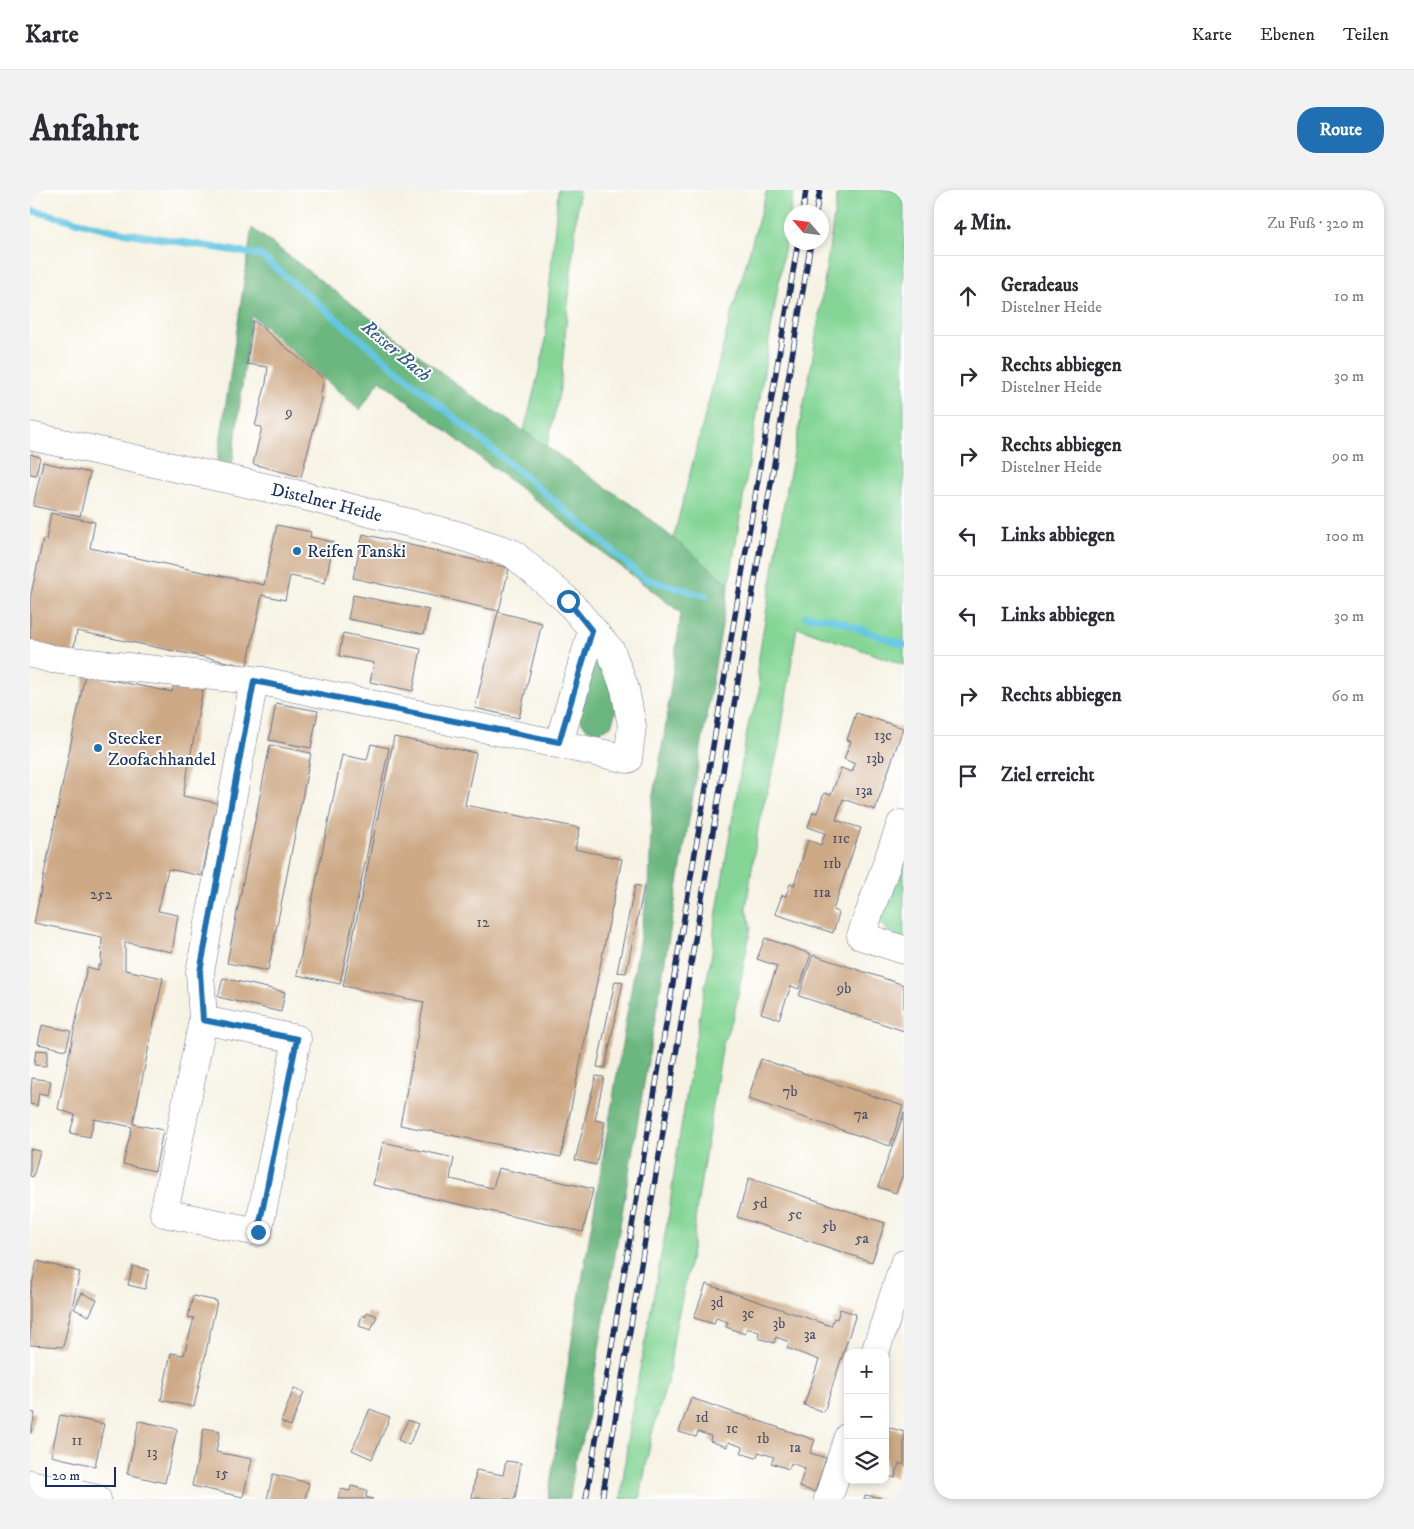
<!DOCTYPE html>
<html lang="de">
<meta charset="utf-8">
<style>
body{margin:0;font-family:"IM FELL DW Pica",serif;background:#f2f2f3;color:#2b2b33}
.controls{position:absolute;right:15px;bottom:15px;display:grid;overflow:hidden;border-radius:10px;box-shadow:0 2px 8px #0003}
.controls button{width:45px;height:45px;display:grid;place-items:center;padding:0;border:0;border-bottom:1px solid #e1e1e2;background:#fff;color:#2b2b33;font:25px sans-serif}
.compass{position:absolute;left:754px;top:15px;width:45px;height:45px;border-radius:50%;background:#fff;box-shadow:0 2px 8px #0003;rotate:298deg}
.scale{position:absolute;left:15px;bottom:12px;width:71px;box-sizing:border-box;padding-left:5px;border:2px solid #1b2f5e;border-top:0;font-size:14px;line-height:18px;white-space:nowrap;color:#1b2f5e;-webkit-text-stroke:4px #fff;paint-order:stroke}
.stop{position:absolute;width:15px;height:15px;margin:-11px;border:4px solid #1f6fb2;border-radius:50%;background:#fff}
.stop.end{background:#1f6fb2;border-color:#fff;box-shadow:0 1px 5px #0008}
.list{margin:0;padding:0;list-style:none}
h2{display:flex;justify-content:space-between;align-items:center;height:65px;margin:0;padding:0 20px;font-size:21px}
h2 small{font-size:16px;font-weight:400;color:#7c7c81}
.list li{display:grid;grid-template-columns:32px 1fr auto;gap:15px;align-items:center;box-sizing:border-box;height:80px;padding:0 20px;border-top:1px solid #e1e1e2}
.list b{display:block;font-size:19px;white-space:nowrap}
.list p{margin:0;font-size:16px;white-space:nowrap;color:#7c7c81}
.list em{font-size:16px;font-style:normal;color:#7c7c81}
.icon{flex:none;width:28px;height:28px;fill:none;stroke:currentColor;stroke-width:2;stroke-linecap:round;stroke-linejoin:round}
.map{position:relative;flex:none;width:874px;height:1309px;overflow:hidden;border-radius:20px}
header{display:flex;align-items:center;gap:30px;box-sizing:border-box;height:70px;padding:0 25px;background:#fff;border-bottom:1px solid #e1e1e2}
header strong{font-size:24px}
nav{display:flex;gap:28px;margin-inline-start:auto;font-size:18px}
.intro{display:flex;align-items:center;justify-content:space-between;box-sizing:border-box;height:120px;padding:0 30px}
h1{margin:0;font-size:35px}
.button{padding:12px 22px;border-radius:20px;background:#1f6fb2;color:#fff;font-size:18px;font-weight:700}
main{display:flex;gap:30px;padding:0 30px}
aside{flex:1;background:#fff;border-radius:20px;box-shadow:0 2px 8px #0003}
.map>svg:first-child{display:block}
.green{fill:#85d696;stroke:#50827a}
.forest{fill:#6cb77f;stroke:#44736e}
.lines{fill:none;stroke-linecap:round;stroke-linejoin:round}
.stream{stroke:#63c6e1;stroke-width:7}
.building{fill:#cda986}
.minor-casing{stroke:#68738d;stroke-width:29}
.minor{stroke:#fff;stroke-width:28}
.rail-casing{stroke:#1b2f5e;stroke-width:5.5}
.rail{stroke:#fff;stroke-width:4;stroke-dasharray:11;stroke-linecap:butt}
.route{stroke:#1f6fb2;stroke-width:6}
.poi-dot{fill:#1f6fb2;stroke:#fff;stroke-width:2}
.labels{text-anchor:middle;stroke-width:4;stroke-linejoin:round;paint-order:stroke}
.number-label{font-size:15px;fill:#484e68}
.street-label{font-size:18px;fill:#1b2f5e;stroke:#fff}
.poi-label{font-size:18px;fill:#1b2f5e;stroke:#fff;text-anchor:start}
.water-label{font-size:19px;font-style:italic;fill:#315c85;stroke:#fff}
</style>
<header>
<strong>Karte</strong>
<nav><a>Karte</a><a>Ebenen</a><a>Teilen</a></nav>
</header>
<div class="intro"><h1>Anfahrt</h1><a class="button">Route</a></div>
<main>
<div class="map">
<svg width="874" height="1309" viewBox="0 0 874 1309">
<rect width="100%" height="100%" fill="#fff"/>
<filter id="ink" filterUnits="userSpaceOnUse"><feTurbulence type="fractalNoise" baseFrequency=".02" numOctaves="2"/><feDisplacementMap in="SourceGraphic" scale="10" xChannelSelector="R" yChannelSelector="G"/><feConvolveMatrix kernelMatrix="1 2 1 2 8 2 1 2 1" color-interpolation-filters="sRGB"/></filter>
<filter id="wash" filterUnits="userSpaceOnUse"><feTurbulence type="fractalNoise" baseFrequency=".0096" numOctaves="4" result="noise"/><feDisplacementMap in="SourceGraphic" scale="20" xChannelSelector="R" yChannelSelector="G"/><feGaussianBlur stdDeviation="1.12" result="paint"/><feColorMatrix in="noise" values="0 0 0 0 0 0 0 0 0 0 0 0 0 0 0 0 0 1.4 0 .05"/><feComposite in="paint" operator="in"/></filter>
<g filter="url(#wash)">
<rect width="100%" height="100%" fill="#f6f2e3"/>
<path class="green" d="M 528,0 L 549,0 L 530,199 L 517,257 L 494,241 L 514,161 Z
M 737,0 L 764,0 L 699,394 L 643,349 L 699,133 Z
M 808,0 L 874,0 L 874,475 L 767,437 L 748,561 L 729,632 L 716,718 L 721,737 L 704,825 L 693,853 L 666,1022 L 663,1056 L 644,1146 L 638,1190 L 622,1243 L 610,1309 L 591,1309 L 599,1237 L 639,1023 C 647,954 660,886 671,818 C 675,791 684,766 684,739 L 719,530 C 729,512 732,499 727,479 L 754,313 L 782,172 Z
M 874,653 L 874,748 L 863,745 L 847,730 Z"/>
<path class="forest" d="M 222,38 L 441,205 L 606,318 L 699,394 L 555,1241 L 544,1274 L 540,1309 L 518,1309 L 539,1168 L 619,694 L 622,616 L 634,546 L 651,423 L 350,190 L 330,220 L 221,125 L 202,277 L 187,273 Z
M 566,465 L 572,470 L 587,518 L 581,536 L 569,542 L 556,538 L 549,528 Z"/>
<g class="lines">
<path class="stream" d="M 0,20 L 85,41 L 230,65 L 566,346 L 613,388 L 676,406
M 776,426 L 803,429 L 874,455"/>
</g>
<g id="blocks">
<path class="building" d="M 223,130 L 294,189 L 290,207 L 292,208 L 271,287 L 223,274 L 232,237 L 225,236 L 236,193 L 238,177 L 217,174 Z
M 0,264 L 10,267 L 6,285 L 0,284 Z
M 13,272 L 60,283 L 50,326 L 3,316 Z
M 21,323 L 65,332 L 60,358 L 234,395 L 247,335 L 281,342 L 280,347 L 304,352 L 295,393 L 260,386 L 255,410 L 232,405 L 217,476 L 47,441 L 42,466 L 0,451 L 0,409 L 13,349 L 16,350 Z
M 333,344 L 479,378 L 469,421 L 323,388 Z
M 323,405 L 399,420 L 394,444 L 318,429 Z
M 468,422 L 512,433 L 489,528 L 445,518 Z
M 313,443 L 391,459 L 383,501 L 340,492 L 344,473 L 309,466 Z
M 55,485 L 142,502 L 144,493 L 173,499 L 153,606 L 187,613 L 172,686 L 138,679 L 128,721 L 148,725 L 142,762 L 95,752 L 95,780 L 133,788 L 103,934 L 133,940 L 125,981 L 93,974 L 102,937 L 64,929 L 60,947 L 40,943 L 45,925 L 28,919 L 57,777 L 68,780 L 68,775 L 71,776 L 72,747 L 4,733 Z
M 246,513 L 288,521 L 281,558 L 239,550 Z
M 826,523 L 873,538 L 845,620 L 813,609 L 806,630 L 831,638 L 803,720 L 809,723 L 803,743 L 745,724 L 752,705 L 756,706 L 760,694 L 764,695 L 778,650 L 791,655 L 795,643 L 778,637 L 783,622 L 787,623 L 794,603 L 801,605 L 811,578 L 822,582 L 825,574 L 814,569 L 821,551 L 817,550 Z
M 364,547 L 446,563 L 435,615 L 550,638 L 545,659 L 592,669 L 531,967 L 370,935 L 394,812 L 313,796 Z
M 341,554 L 359,558 L 310,794 L 267,785 L 312,565 L 337,570 Z
M 240,555 L 281,563 L 238,781 L 197,773 Z
M 605,695 L 614,697 L 596,783 L 587,782 Z
M 735,748 L 781,764 L 769,799 L 761,796 L 749,829 L 731,823 L 747,776 L 727,769 Z
M 783,765 L 874,795 L 874,841 L 769,806 Z
M 193,788 L 255,802 L 251,822 L 188,807 Z
M 585,791 L 593,792 L 575,878 L 567,877 Z
M 12,835 L 41,841 L 36,860 L 8,854 Z
M 6,860 L 18,861 L 16,876 L 4,875 Z
M 731,869 L 873,916 L 860,956 L 718,909 Z
M 566,886 L 574,887 L 565,930 L 575,932 L 566,975 L 545,970 Z
M 2,888 L 21,891 L 18,905 L 9,903 L 7,916 L 0,914 Z
M 874,923 L 874,981 L 866,1003 L 848,997 Z
M 353,952 L 424,968 L 420,989 L 463,998 L 468,978 L 563,999 L 553,1042 L 343,995 Z
M 0,959 L 10,961 L 3,987 L 0,986 Z
M 719,988 L 855,1033 L 842,1072 L 707,1027 Z
M 7,1071 L 50,1082 L 33,1157 L 0,1155 L 0,1104 Z
M 103,1076 L 119,1080 L 115,1099 L 98,1095 Z
M 676,1094 L 801,1136 L 804,1128 L 807,1129 L 810,1119 L 826,1124 L 794,1222 L 774,1215 L 789,1170 L 757,1158 L 759,1152 L 746,1147 L 744,1153 L 728,1148 L 729,1142 L 717,1138 L 715,1144 L 696,1137 L 698,1132 L 686,1128 L 684,1134 L 664,1128 Z
M 52,1103 L 67,1110 L 59,1126 L 44,1119 Z
M 163,1106 L 187,1111 L 164,1217 L 131,1210 L 141,1163 L 154,1165 L 164,1128 L 158,1127 Z
M 337,1122 L 347,1126 L 341,1140 L 329,1136 L 332,1125 L 335,1127 Z
M 264,1198 L 274,1202 L 261,1236 L 251,1232 Z
M 661,1208 L 785,1250 L 780,1263 L 796,1268 L 785,1302 L 769,1297 L 775,1278 L 761,1273 L 759,1279 L 741,1273 L 744,1267 L 729,1262 L 726,1268 L 711,1263 L 713,1257 L 698,1252 L 697,1257 L 680,1251 L 681,1246 L 668,1242 L 666,1247 L 649,1242 Z
M 340,1219 L 360,1227 L 342,1269 L 322,1260 Z
M 0,1222 L 5,1223 L 1,1243 L 0,1243 Z
M 30,1225 L 74,1234 L 65,1276 L 21,1266 Z
M 378,1230 L 388,1234 L 379,1255 L 368,1250 Z
M 109,1231 L 147,1239 L 135,1293 L 97,1284 Z
M 855,1236 L 874,1242 L 874,1271 L 873,1275 L 869,1273 L 865,1288 L 855,1285 Z
M 174,1238 L 190,1241 L 186,1262 L 222,1269 L 213,1307 L 162,1296 Z
M 476,1271 L 491,1273 L 485,1309 L 442,1308 L 446,1280 L 473,1285 Z
M 243,1284 L 279,1293 L 275,1309 L 237,1309 Z
M 321,1296 L 337,1300 L 336,1307 L 343,1309 L 308,1309 L 310,1299 L 320,1301 Z
M 835,1305 L 851,1308 L 851,1309 L 834,1309 Z"/>
</g>
</g>
<g filter="url(#ink)">
<use href="#blocks" fill-opacity="0" stroke="#68738d" stroke-width="1"/>
<g class="lines">
<defs>
<g id="minor">
<path id="s1" d="M 0,246 L 270,305 L 427,345 L 482,363 L 538,411 L 581,461 L 595,499 L 602,536 L 598,569 L 232,491 L 22,469 L 0,463"/>
<path d="M 529,552 L 562,441"/>
<path d="M 874,635 L 871,634 L 831,746 L 874,760"/>
<path d="M 173,830 L 267,849 L 228,1042 L 134,1023 L 173,830 L 170,782 L 224,491"/>
<path d="M 845,1163 L 874,1074"/>
<path d="M 0,1294 L 67,1309"/>
<path d="M 798,1309 L 818,1247"/>
</g>
</defs>
<use href="#minor" class="minor-casing"/>
<use href="#minor" class="minor"/>
<defs>
<path id="rail" d="M 773,22 L 776,0
M 786,22 L 790,0
M 556,1309 L 768,52
M 572,1309 L 781,52"/>
</defs>
<use href="#rail" class="rail-casing"/>
<use href="#rail" class="rail"/>
</g>
</g>
<g class="lines" filter="url(#ink)">
<path class="route" d="M 228,1042 L 267,849 L 173,830 L 170,782 L 224,491 L 529,552 L 562,441 L 538,411"/>
</g>
<g class="poi-dot">
<circle cx="267" cy="361" r="5"/>
<circle cx="68" cy="558" r="5"/>
</g>
<g class="labels">
<g class="number-label">
<text x="259" y="227">9</text>
<text x="853" y="550">13c</text>
<text x="845" y="573">13b</text>
<text x="834" y="605">13a</text>
<text x="811" y="653">11c</text>
<text x="802" y="678">11b</text>
<text x="792" y="707">11a</text>
<text x="71" y="709">252</text>
<text x="453" y="737">12</text>
<text x="814" y="803">9b</text>
<text x="760" y="906">7b</text>
<text x="831" y="929">7a</text>
<text x="730" y="1018">5d</text>
<text x="765" y="1029">5c</text>
<text x="799" y="1041">5b</text>
<text x="832" y="1053">5a</text>
<text x="687" y="1117">3d</text>
<text x="718" y="1128">3c</text>
<text x="749" y="1138">3b</text>
<text x="780" y="1149">3a</text>
<text x="672" y="1232">1d</text>
<text x="702" y="1243">1c</text>
<text x="733" y="1253">1b</text>
<text x="47" y="1255">11</text>
<text x="765" y="1262">1a</text>
<text x="122" y="1267">13</text>
<text x="192" y="1288">15</text>
</g>
<g class="street-label">
<text dy="6" stroke="none"><textPath href="#s1" startOffset="304">Distelner Heide</textPath></text>
</g>
<g class="poi-label">
<text x="277" y="367">Reifen Tanski</text>
<text x="78" y="554">Stecker<tspan x="78" dy="21">Zoofachhandel</tspan></text>
</g>
<g class="water-label">
<text transform="translate(367 160) rotate(40)" y="7">Resser Bach</text>
</g>
</g>
</svg>
<div class="controls">
<button>+</button>
<button>−</button>
<button><svg class="icon" aria-label="layers" viewBox="0 0 24 24"><path d="M12 4l9 5-9 5-9-5zM3 14l9 5 9-5"/></svg></button>
</div>
<svg class="compass" viewBox="-18 -18 36 36"><path d="M0-13l5 13h-10z" fill="#e53935"/><path d="M0 13l5-13h-10z" fill="#7c7c81"/></svg>
<div class="scale">20 m</div>
<div class="stop" style="left:538px;top:411px"></div>
<div class="stop end" style="left:228px;top:1042px"></div>
</div>
<aside>
<h2>4 Min.<small>Zu Fuß · 320 m</small></h2>
<ul class="list">
<li><svg class="icon" aria-label="ahead" viewBox="0 0 24 24"><path d="M12 20V5M6 11l6-6 6 6"/></svg><div><b>Geradeaus</b><p>Distelner Heide</p></div><em>10 m</em></li>
<li><svg class="icon" aria-label="right" viewBox="0 0 24 24"><path d="M7 20v-9h11M14 6l5 5-5 5"/></svg><div><b>Rechts abbiegen</b><p>Distelner Heide</p></div><em>30 m</em></li>
<li><svg class="icon" aria-label="right" viewBox="0 0 24 24"><path d="M7 20v-9h11M14 6l5 5-5 5"/></svg><div><b>Rechts abbiegen</b><p>Distelner Heide</p></div><em>90 m</em></li>
<li><svg class="icon" aria-label="left" viewBox="0 0 24 24"><path d="M17 20v-9H6M10 6l-5 5 5 5"/></svg><div><b>Links abbiegen</b></div><em>100 m</em></li>
<li><svg class="icon" aria-label="left" viewBox="0 0 24 24"><path d="M17 20v-9H6M10 6l-5 5 5 5"/></svg><div><b>Links abbiegen</b></div><em>30 m</em></li>
<li><svg class="icon" aria-label="right" viewBox="0 0 24 24"><path d="M7 20v-9h11M14 6l5 5-5 5"/></svg><div><b>Rechts abbiegen</b></div><em>60 m</em></li>
<li><svg class="icon" aria-label="arrive" viewBox="0 0 24 24"><path d="M6 21V4h12l-3 4 3 4H6"/></svg><div><b>Ziel erreicht</b></div></li>
</ul>
</aside>
</main>
